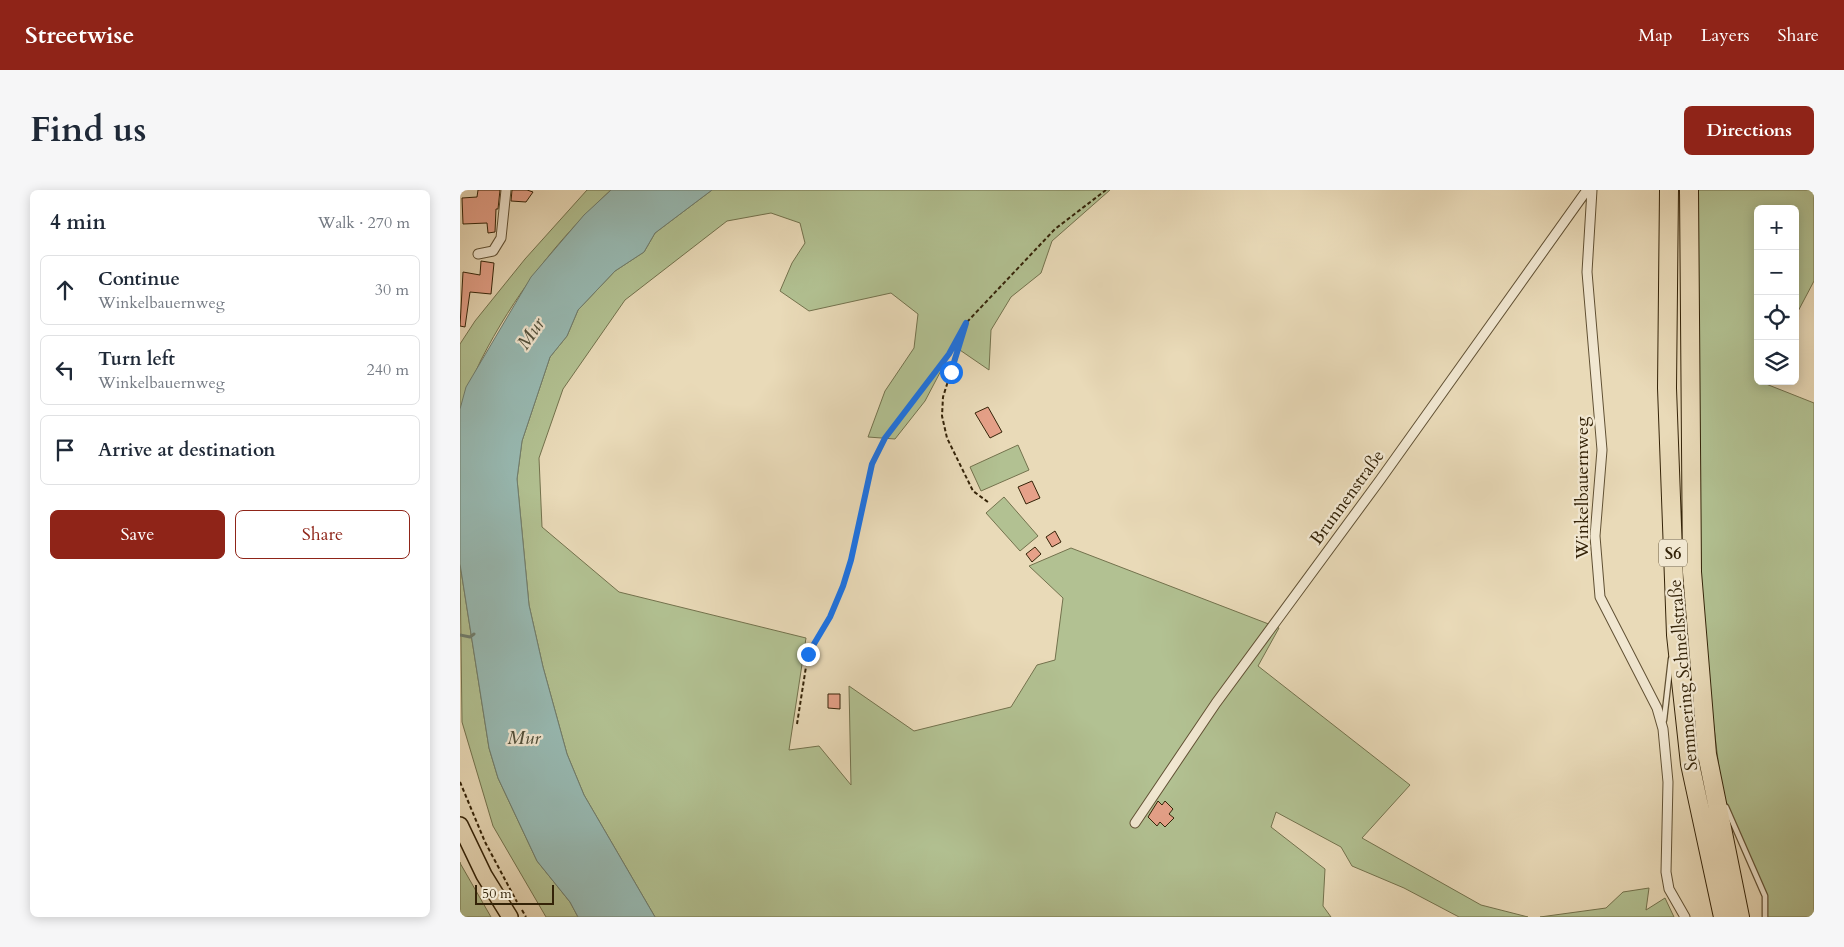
<!DOCTYPE html>
<meta charset="utf-8">
<style>
body{margin:0;font-family:Cardo,serif;background:#f6f6f7;color:#1f2937}
.controls{position:absolute;right:15px;top:15px;display:grid;overflow:hidden;border-radius:8px;box-shadow:0 2px 12px #0003}
.controls button{width:45px;height:45px;display:grid;place-items:center;padding:0;border:0;border-bottom:1px solid #e0e1e3;background:#fff;color:#1f2937;font:25px sans-serif}
.scale{position:absolute;left:15px;bottom:12px;width:79px;box-sizing:border-box;padding-left:5px;border:2px solid #342308;border-top:0;font-size:14px;line-height:18px;white-space:nowrap;color:#342308;-webkit-text-stroke:4px #f1e7d1;paint-order:stroke}
.stop{position:absolute;width:15px;height:15px;margin:-11px;border:4px solid #1a73e8;border-radius:50%;background:#fff}
.stop.end{background:#1a73e8;border-color:#fff;box-shadow:0 1px 5px #0008}
.list{margin:0;padding:0;list-style:none}
h2{display:flex;justify-content:space-between;align-items:center;height:65px;margin:0;padding:0 20px;font-size:21px}
h2 small{font-size:16px;font-weight:400;color:#747a83}
.list li{display:grid;grid-template-columns:32px 1fr auto;gap:15px;align-items:center;box-sizing:border-box;height:70px;margin:0 10px 10px;padding:0 10px;border:1px solid #e0e1e3;border-radius:8px}
.list b{display:block;font-size:19px;white-space:nowrap}
.list p{margin:0;font-size:16px;white-space:nowrap;color:#747a83}
.list em{font-size:16px;font-style:normal;color:#747a83}
.actions{display:flex;gap:10px;padding:15px 20px}
.actions a{flex:1;padding:11px 0;border:1px solid #8f2418;border-radius:8px;text-align:center;font-size:18px;color:#8f2418}
.actions .main{background:#8f2418;color:#fff}
.icon{flex:none;width:28px;height:28px;fill:none;stroke:currentColor;stroke-width:2;stroke-linecap:round;stroke-linejoin:round}
.map{position:relative;flex:none;width:1354px;height:727px;overflow:hidden;border-radius:8px}
header{display:flex;align-items:center;gap:30px;box-sizing:border-box;height:70px;padding:0 25px;background:#8f2418;color:#fff}
header strong{font-size:24px}
nav{display:flex;gap:28px;margin-inline-start:auto;font-size:18px}
.intro{display:flex;align-items:center;justify-content:space-between;box-sizing:border-box;height:120px;padding:0 30px}
h1{margin:0;font-size:35px}
.button{padding:12px 22px;border-radius:8px;background:#8f2418;color:#fff;font-size:18px;font-weight:700}
main{display:flex;gap:30px;padding:0 30px}
aside{flex:1;background:#fff;border-radius:8px;box-shadow:0 2px 12px #0003}
.map>svg:first-child{display:block}
.green{fill:#b2c192;stroke:#73724d}
.water{fill:#98bab3;stroke:#707e6f}
.lines{fill:none;stroke-linecap:round;stroke-linejoin:round}
.stream{stroke:#707e6f;stroke-width:3}
.building{fill:#e6a189;stroke:#342308}
.service-casing{stroke:#615134;stroke-width:7}
.minor-casing{stroke:#615134;stroke-width:11}
.primary-casing{stroke:#342308;stroke-width:18}
.motorway-casing{stroke:#342308;stroke-width:20}
.path{stroke:#342308;stroke-width:2;stroke-dasharray:4 2.5;stroke-linecap:butt}
.service{stroke:#f1e7d1;stroke-width:4.5}
.minor{stroke:#f1e7d1;stroke-width:9}
.primary{stroke:#e9dab8;stroke-width:15}
.motorway{stroke:#e9dab8;stroke-width:18}
.route{stroke:#1a73e8;stroke-width:6}
.labels{text-anchor:middle;stroke-width:4.5;stroke-linejoin:round;paint-order:stroke}
.shield{fill:#f1e7d1;stroke:#6d5e44;stroke-width:1}
.shield-label{font-size:16px;font-weight:bold;fill:#342308}
.street-label{font-size:18px;fill:#342308;stroke:#f1e7d1}
.water-label{font-size:19px;font-style:italic;fill:#52503b;stroke:#f1e7d1}
</style>
<header>
<strong>Streetwise</strong>
<nav><a>Map</a><a>Layers</a><a>Share</a></nav>
</header>
<div class="intro"><h1>Find us</h1><a class="button">Directions</a></div>
<main>
<aside>
<h2>4 min<small>Walk · 270 m</small></h2>
<ul class="list">
<li><svg class="icon" aria-label="ahead" viewBox="0 0 24 24"><path d="M12 20V5M6 11l6-6 6 6"/></svg><div><b>Continue</b><p>Winkelbauernweg</p></div><em>30 m</em></li>
<li><svg class="icon" aria-label="left" viewBox="0 0 24 24"><path d="M17 20v-9H6M10 6l-5 5 5 5"/></svg><div><b>Turn left</b><p>Winkelbauernweg</p></div><em>240 m</em></li>
<li><svg class="icon" aria-label="arrive" viewBox="0 0 24 24"><path d="M6 21V4h12l-3 4 3 4H6"/></svg><div><b>Arrive at destination</b></div></li>
</ul>
<div class="actions"><a class="main">Save</a><a>Share</a></div>
</aside>
<div class="map">
<svg width="1354" height="727" viewBox="0 0 1354 727">
<rect width="100%" height="100%" fill="#e9dab8"/>
<filter id="stains"><feTurbulence type="fractalNoise" baseFrequency=".004" numOctaves="4"/><feColorMatrix values="0 0 0 0 .2 0 0 0 0 .09 0 0 0 0 .02 0 0 0 .5 -.17"/></filter>
<radialGradient id="worn" r=".72"><stop offset=".6" stop-color="#630" stop-opacity="0"/><stop offset="1" stop-color="#630" stop-opacity=".3"/></radialGradient>
<path class="green" d="M 127,0 L 151,0 C 98,48 53,107 21,170 C 13,186 7,203 0,219 L 0,154 L 15,131 L 65,69 Z
M 252,0 L 650,0 L 592,51 L 581,83 L 551,107 L 531,140 L 529,180 L 494,156 L 465,211 L 435,249 L 408,247 L 425,201 L 454,158 L 458,124 L 431,103 L 349,121 L 320,101 L 332,73 L 345,53 L 340,33 L 311,23 L 267,31 L 165,110 L 103,199 L 79,268 L 82,337 L 159,402 L 346,448 L 329,560 L 359,556 L 391,595 L 389,496 L 454,541 L 551,517 L 577,475 L 595,470 L 603,408 L 569,376 L 611,358 L 819,438 L 798,476 L 950,595 L 902,648 L 1021,715 L 1068,727 L 999,727 L 944,698 L 892,676 L 881,657 L 816,622 L 811,637 L 865,679 L 863,716 L 871,727 L 195,727 L 124,605 L 107,564 L 83,477 L 69,415 L 57,289 L 62,251 L 90,167 L 107,146 L 118,120 L 155,81 L 184,62 L 195,43 Z
M 1235,0 L 1354,0 L 1354,91 L 1335,127 L 1335,19 L 1298,19 L 1298,191 L 1307,191 L 1306,194 L 1354,213 L 1354,727 L 1305,727 L 1305,706 L 1263,610 L 1241,433 Z
M 558,255 L 569,280 L 521,301 L 510,277 Z
M 544,307 L 578,346 L 560,361 L 526,323 Z
M 0,374 L 29,558 L 38,588 L 77,671 L 110,712 L 118,727 L 86,727 L 33,636 L 2,532 Z
M 0,672 L 0,673 L 31,727 L 0,727 Z
M 1189,698 L 1186,720 L 1205,708 L 1214,727 L 1080,727 L 1146,718 L 1163,702 Z"/>
<path class="water" d="M 151,0 L 252,0 L 195,43 L 184,62 L 155,81 L 118,120 L 107,146 L 90,167 L 62,251 L 57,289 L 69,415 L 83,477 L 107,564 L 124,605 L 195,727 L 118,727 L 110,712 L 77,671 L 38,588 L 29,558 L 0,374 L 0,219 L 6,197 L 71,87 L 124,25 Z"/>
<g class="lines">
<path class="stream" d="M 0,445 L 10,447 L 14,444"/>
</g>
<path class="building" d="M 18,0 L 40,0 L 38,19 L 36,19 L 35,42 L 28,43 L 27,33 L 3,34 L 2,8 L 17,7 Z
M 52,0 L 67,0 L 73,2 L 66,12 L 51,11 Z
M 21,71 L 34,73 L 31,104 L 10,102 L 5,137 L 0,136 L 3,82 L 20,85 Z
M 528,217 L 542,242 L 530,248 L 515,223 Z
M 572,291 L 580,308 L 566,314 L 558,297 Z
M 595,341 L 601,352 L 592,357 L 586,347 Z
M 575,357 L 581,364 L 572,372 L 566,364 Z
M 368,504 L 380,504 L 380,519 L 368,518 Z
M 698,611 L 702,615 L 705,611 L 713,619 L 709,624 L 714,628 L 705,637 L 700,632 L 697,636 L 688,627 Z"/>
<g class="lines">
<defs>
<path id="service" d="M 1204,530 L 1211,469
M 1266,617 L 1305,706 L 1305,727"/>
<path id="minor" d="M 1132,0 L 1127,82 L 1142,260 L 1135,346 L 1140,407 L 1197,518 L 1203,539 L 1208,592 L 1206,682 L 1209,699 L 1225,727
M 18,64 L 33,61 L 41,48 L 46,0
M 675,633 L 756,513 L 920,290 L 1127,0"/>
<path id="primary" d="M 0,635 L 24,685 L 50,727"/>
<path id="motorway" d="M 1209,0 L 1207,198 L 1216,445 L 1230,574 L 1263,727
M 1229,0 L 1232,382 L 1247,564 L 1280,727"/>
</defs>
<use href="#service" class="service-casing"/>
<use href="#minor" class="minor-casing"/>
<use href="#primary" class="primary-casing"/>
<use href="#motorway" class="motorway-casing"/>
<path class="path" d="M 507,132 L 595,39 L 646,0
M 505,137 L 483,207 L 482,226 L 487,248 L 513,301 L 528,312
M 337,534 L 348,464 L 370,427 L 383,396 L 391,370 L 412,274 L 425,248 L 489,164 L 506,133
M 0,592 L 25,652 L 57,712
M 62,720 L 66,727"/>
<use href="#service" class="service"/>
<use href="#minor" class="minor"/>
<use href="#primary" class="primary"/>
<use href="#motorway" class="motorway"/>
</g>
<g class="lines">
<path class="route" d="M 348,464 L 370,427 L 383,396 L 391,370 L 412,274 L 425,248 L 489,164 L 506,133 L 491,182"/>
</g>
<g class="labels">
<rect class="shield" x="1199" y="349.5" width="28" height="27" rx="4"/>
<g class="shield-label">
<text x="1213" y="369">S6</text>
</g>
<g class="street-label">
<text transform="translate(1122 298) rotate(-90)" y="6">Winkelbauernweg</text>
<text transform="translate(887 307) rotate(-54)" y="6">Brunnenstraße</text>
<text transform="translate(1223 485) rotate(-95)" y="6">Semmering Schnellstraße</text>
</g>
<g class="water-label">
<text transform="translate(70 143) rotate(-56)" y="7">Mur</text>
<text x="64" y="554">Mur</text>
</g>
</g>
<rect width="100%" height="100%" filter="url(#stains)"/>
<rect width="100%" height="100%" fill="url(#worn)"/>
</svg>
<div class="controls">
<button>+</button>
<button>−</button>
<button><svg class="icon" aria-label="locate" viewBox="0 0 24 24"><circle cx="12" cy="12" r="6"/><path d="M12 2v4M12 18v4M2 12h4M18 12h4"/></svg></button>
<button><svg class="icon" aria-label="layers" viewBox="0 0 24 24"><path d="M12 4l9 5-9 5-9-5zM3 14l9 5 9-5"/></svg></button>
</div>
<div class="scale">50 m</div>
<div class="stop" style="left:491px;top:182px"></div>
<div class="stop end" style="left:348px;top:464px"></div>
</div>
</main>
